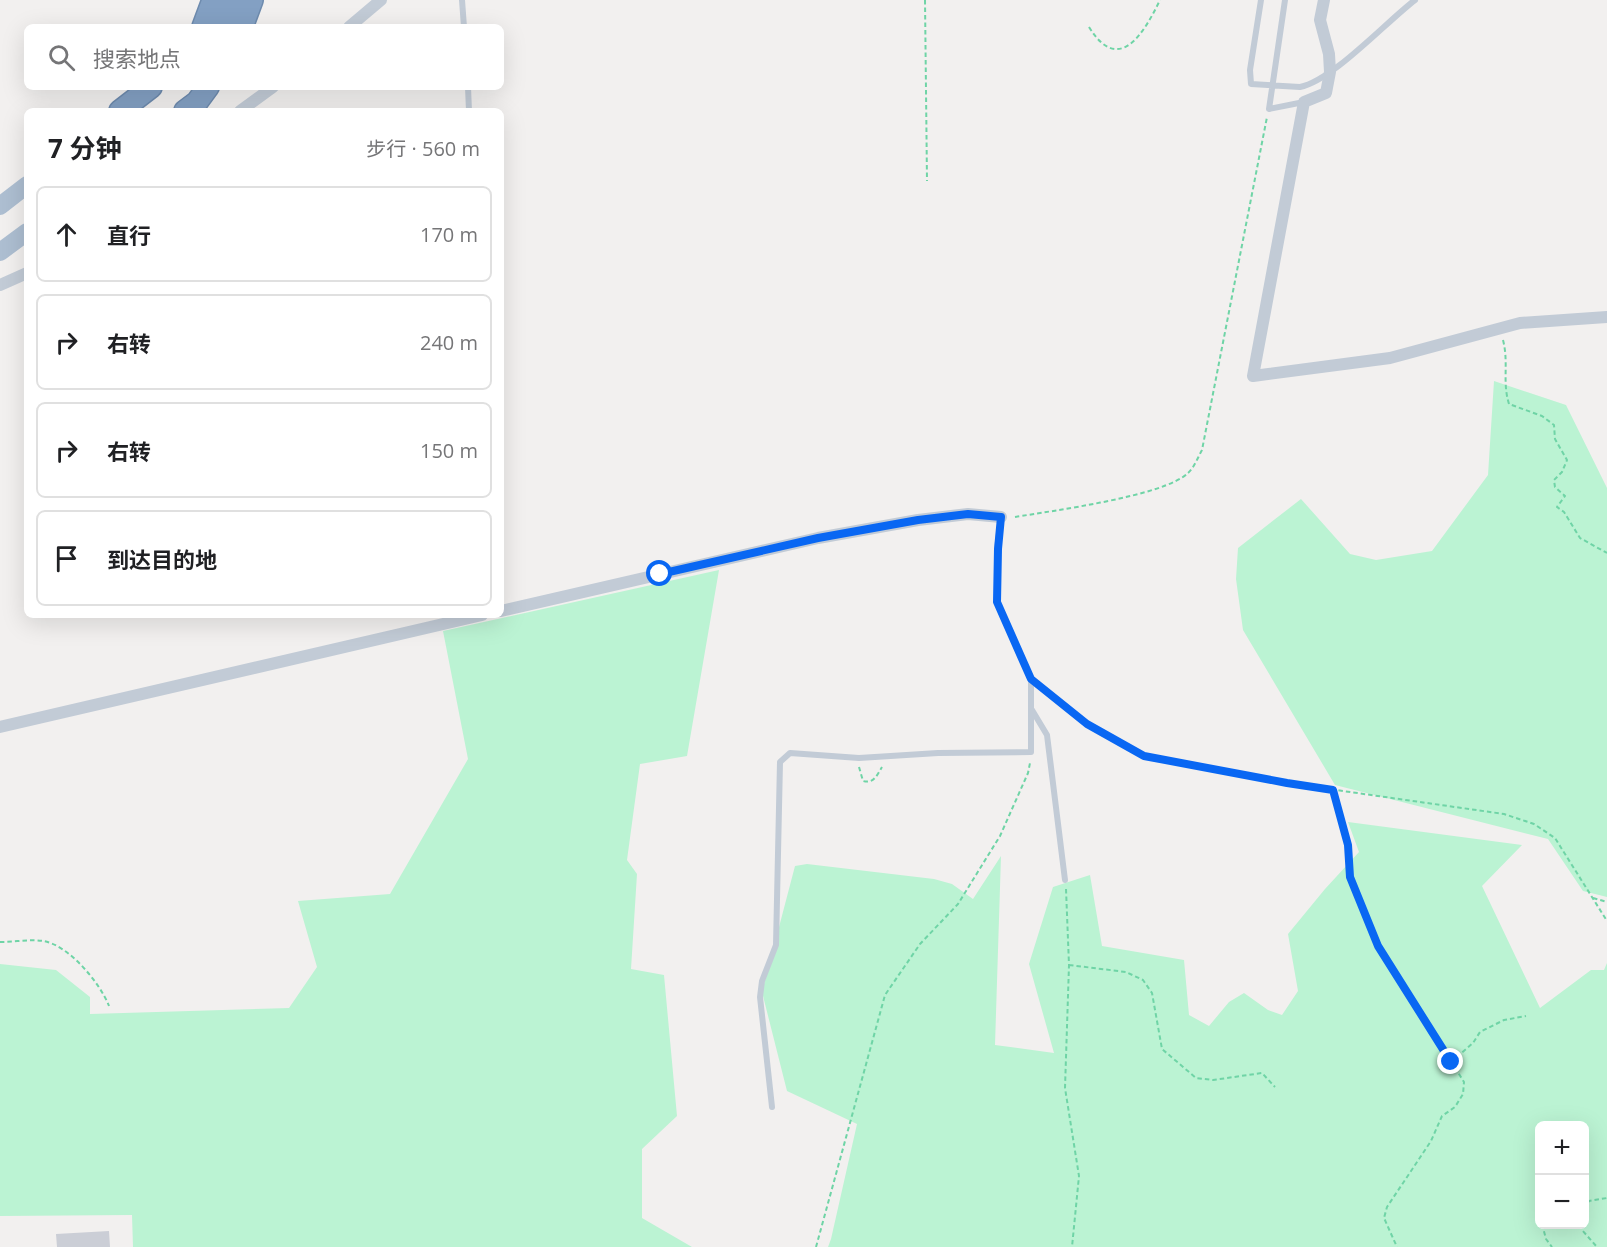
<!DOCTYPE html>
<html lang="zh">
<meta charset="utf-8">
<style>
body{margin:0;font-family:"Open Sans","Noto Sans SC",sans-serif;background:#f6f6f6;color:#202124}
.controls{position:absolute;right:18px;bottom:18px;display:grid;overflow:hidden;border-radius:9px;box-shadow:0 6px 24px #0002}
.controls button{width:54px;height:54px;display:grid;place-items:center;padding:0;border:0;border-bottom:2px solid #e0e0e0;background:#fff;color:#202124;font:30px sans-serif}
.stop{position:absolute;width:18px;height:18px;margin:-14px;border:4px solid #0967f3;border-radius:50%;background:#fff}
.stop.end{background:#0967f3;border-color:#fff;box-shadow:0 2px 6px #0008}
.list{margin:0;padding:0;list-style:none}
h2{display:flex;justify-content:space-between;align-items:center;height:78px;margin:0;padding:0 24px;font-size:26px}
h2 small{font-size:20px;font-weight:400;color:#757577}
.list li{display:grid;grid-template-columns:39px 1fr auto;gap:18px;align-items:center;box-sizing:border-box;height:96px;margin:0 12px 12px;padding:0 12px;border:2px solid #e0e0e0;border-radius:9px}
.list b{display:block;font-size:22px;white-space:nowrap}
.list em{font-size:20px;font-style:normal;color:#757577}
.icon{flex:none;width:33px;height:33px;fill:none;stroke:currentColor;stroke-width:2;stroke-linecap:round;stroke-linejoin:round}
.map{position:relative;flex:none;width:1607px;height:1247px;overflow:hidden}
.search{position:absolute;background:#fff;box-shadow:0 6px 24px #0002;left:24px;top:24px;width:480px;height:66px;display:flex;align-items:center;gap:15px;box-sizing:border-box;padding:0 21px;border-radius:9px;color:#757577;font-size:22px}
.panel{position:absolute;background:#fff;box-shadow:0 6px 24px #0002;left:24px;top:108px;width:480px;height:510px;border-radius:9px}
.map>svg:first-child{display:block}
.green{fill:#bbf3d3;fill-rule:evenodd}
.building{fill:#cbced6}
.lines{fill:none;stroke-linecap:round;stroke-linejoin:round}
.highway-casing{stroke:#6e8bae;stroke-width:24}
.path{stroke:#6fd4a6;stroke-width:2;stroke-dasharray:4.5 3;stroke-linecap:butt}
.lane{stroke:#c2cbd6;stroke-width:6}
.street{stroke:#c2cbd6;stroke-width:12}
.primary{stroke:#adbed1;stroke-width:18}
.highway{stroke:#83a0c3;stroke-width:21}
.route{stroke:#0967f3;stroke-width:8}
</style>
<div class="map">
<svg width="1607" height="1247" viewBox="0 0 1607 1247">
<rect width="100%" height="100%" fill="#f2f0ef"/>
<path class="green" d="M 1494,381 L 1566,405 L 1607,488 L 1607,897 L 1583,891 L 1548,839 L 1335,785 L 1243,630 L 1236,579 L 1238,548 L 1301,499 L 1350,554 L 1376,560 L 1432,551 L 1488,475 Z
M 719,570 L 687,756 L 640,764 L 627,860 L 637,874 L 631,969 L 664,975 L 677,1116 L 642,1149 L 642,1218 L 692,1247 L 133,1247 L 132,1215 L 0,1216 L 0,964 L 56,970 L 90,997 L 90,1014 L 289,1008 L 317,967 L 298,901 L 390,894 L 468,759 L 443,631 Z
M 1348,822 L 1522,845 L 1482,886 L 1540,1008 L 1591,970 L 1604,970 L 1607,963 L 1607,1247 L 828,1247 L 831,1239 L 857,1124 L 787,1091 L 762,992 L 795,866 L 807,864 L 934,879 L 952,884 L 973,899 L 1001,856 L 995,1045 L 1054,1053 L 1029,964 L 1053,887 L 1090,875 L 1102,946 L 1184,960 L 1189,1015 L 1209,1026 L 1229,1002 L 1244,993 L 1268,1010 L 1282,1015 L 1298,991 L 1288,934 L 1325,889 L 1359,852 ZM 1540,1126 L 1584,1126 L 1584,1224 L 1540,1224 Z"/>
<path class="building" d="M 109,1231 L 110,1247 L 57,1247 L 56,1234 Z"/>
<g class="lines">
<defs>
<path id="highway" d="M 203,27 L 213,0
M 217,27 L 227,17 L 232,0
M 242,27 L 252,0
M 120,111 L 151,87
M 185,111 L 197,102 L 208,87"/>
</defs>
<use href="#highway" class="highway-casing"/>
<path class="path" d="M 925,0 L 927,181
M 1089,27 C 1119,76 1144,33 1160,0
M 1503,340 C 1509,363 1502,382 1509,404 L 1542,416 L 1554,425 L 1555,439 L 1567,460 L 1562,472 L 1554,480 L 1555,487 L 1565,496 L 1557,507 L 1564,512 L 1580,538 L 1607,553
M 1015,517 C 1051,511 1165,496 1188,473 C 1194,468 1198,457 1202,450 L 1267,117
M 1041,686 L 1087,724 L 1144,756 L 1287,783 L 1504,814 L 1534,824 L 1555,838 L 1607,921
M 859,767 L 863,781 C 874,784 877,775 882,767
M 1333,790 L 1349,845 L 1350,877 L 1378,946 L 1464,1082 L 1463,1094 L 1455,1107 L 1442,1116 L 1431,1141 L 1387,1207 L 1384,1218 L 1397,1247
M 1066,889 L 1069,965 L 1065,1088 L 1079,1176 L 1072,1247
M 1593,898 L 1607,902
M 0,942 C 14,942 30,939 43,941 C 69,945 100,983 109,1006
M 1069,965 L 1126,972 L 1143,980 L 1152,993 L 1162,1049 L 1196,1078 L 1213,1080 L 1262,1073 L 1275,1087
M 1451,1062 L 1473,1043 L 1480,1032 L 1504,1020 L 1526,1016
M 1584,1209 L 1589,1201 L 1607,1198
M 1542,1224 L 1546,1239 L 1552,1247
M 1582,1224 L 1582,1230 L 1597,1247
M 816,1247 L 885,995 L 920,944 L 958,904 L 1000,836 L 1028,773 L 1030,763"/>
<path class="lane" d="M 462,0 L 464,27
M 1261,0 L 1250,70 L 1251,84 L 1300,87 C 1332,81 1386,22 1415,0
M 1285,0 L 1269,109 L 1304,102
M 468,87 L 469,111
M 1032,710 L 1047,735 L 1065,880
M 772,1107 L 760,997 L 762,981 L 776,945 L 780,762 L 790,753 L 859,758 L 938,753 L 1031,752 L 1031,679 L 997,602 L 997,549 L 1001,517"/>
<path class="street" d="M 1324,0 L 1320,20 L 1329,54 L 1330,72 L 1326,93 L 1304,102 L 1253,376 L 1390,358 L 1520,323 L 1607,317
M 349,27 L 381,0
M 240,111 L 273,87
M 0,285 L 27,273
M 501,611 L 818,538 L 918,520 L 968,514 L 1001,517
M 0,727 L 482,615"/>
<path class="primary" d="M 0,206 L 27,185
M 0,252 L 27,232"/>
<use href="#highway" class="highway"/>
</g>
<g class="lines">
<path class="route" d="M 660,574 L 818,538 L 918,520 L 968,514 L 1001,517 L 998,549 L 997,602 L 1031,679 L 1087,724 L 1144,756 L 1287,783 L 1333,790 L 1348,845 L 1350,877 L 1378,946 L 1451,1062"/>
</g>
</svg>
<div class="controls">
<button>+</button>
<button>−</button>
</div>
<div class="stop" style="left:660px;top:574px"></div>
<div class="stop end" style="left:1451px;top:1062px"></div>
<div class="search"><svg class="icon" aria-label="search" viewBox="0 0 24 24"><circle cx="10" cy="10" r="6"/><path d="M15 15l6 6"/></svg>搜索地点</div>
<section class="panel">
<h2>7 分钟<small>步行 · 560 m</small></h2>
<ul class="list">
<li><svg class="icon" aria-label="ahead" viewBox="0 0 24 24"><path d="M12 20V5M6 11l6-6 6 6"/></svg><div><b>直行</b></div><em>170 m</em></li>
<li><svg class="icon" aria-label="right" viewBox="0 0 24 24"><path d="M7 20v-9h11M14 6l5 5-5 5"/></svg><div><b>右转</b></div><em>240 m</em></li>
<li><svg class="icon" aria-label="right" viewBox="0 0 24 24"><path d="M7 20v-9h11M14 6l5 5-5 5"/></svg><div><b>右转</b></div><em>150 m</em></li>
<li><svg class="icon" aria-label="arrive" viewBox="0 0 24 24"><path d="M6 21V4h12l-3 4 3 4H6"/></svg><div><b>到达目的地</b></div></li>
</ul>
</section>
</div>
